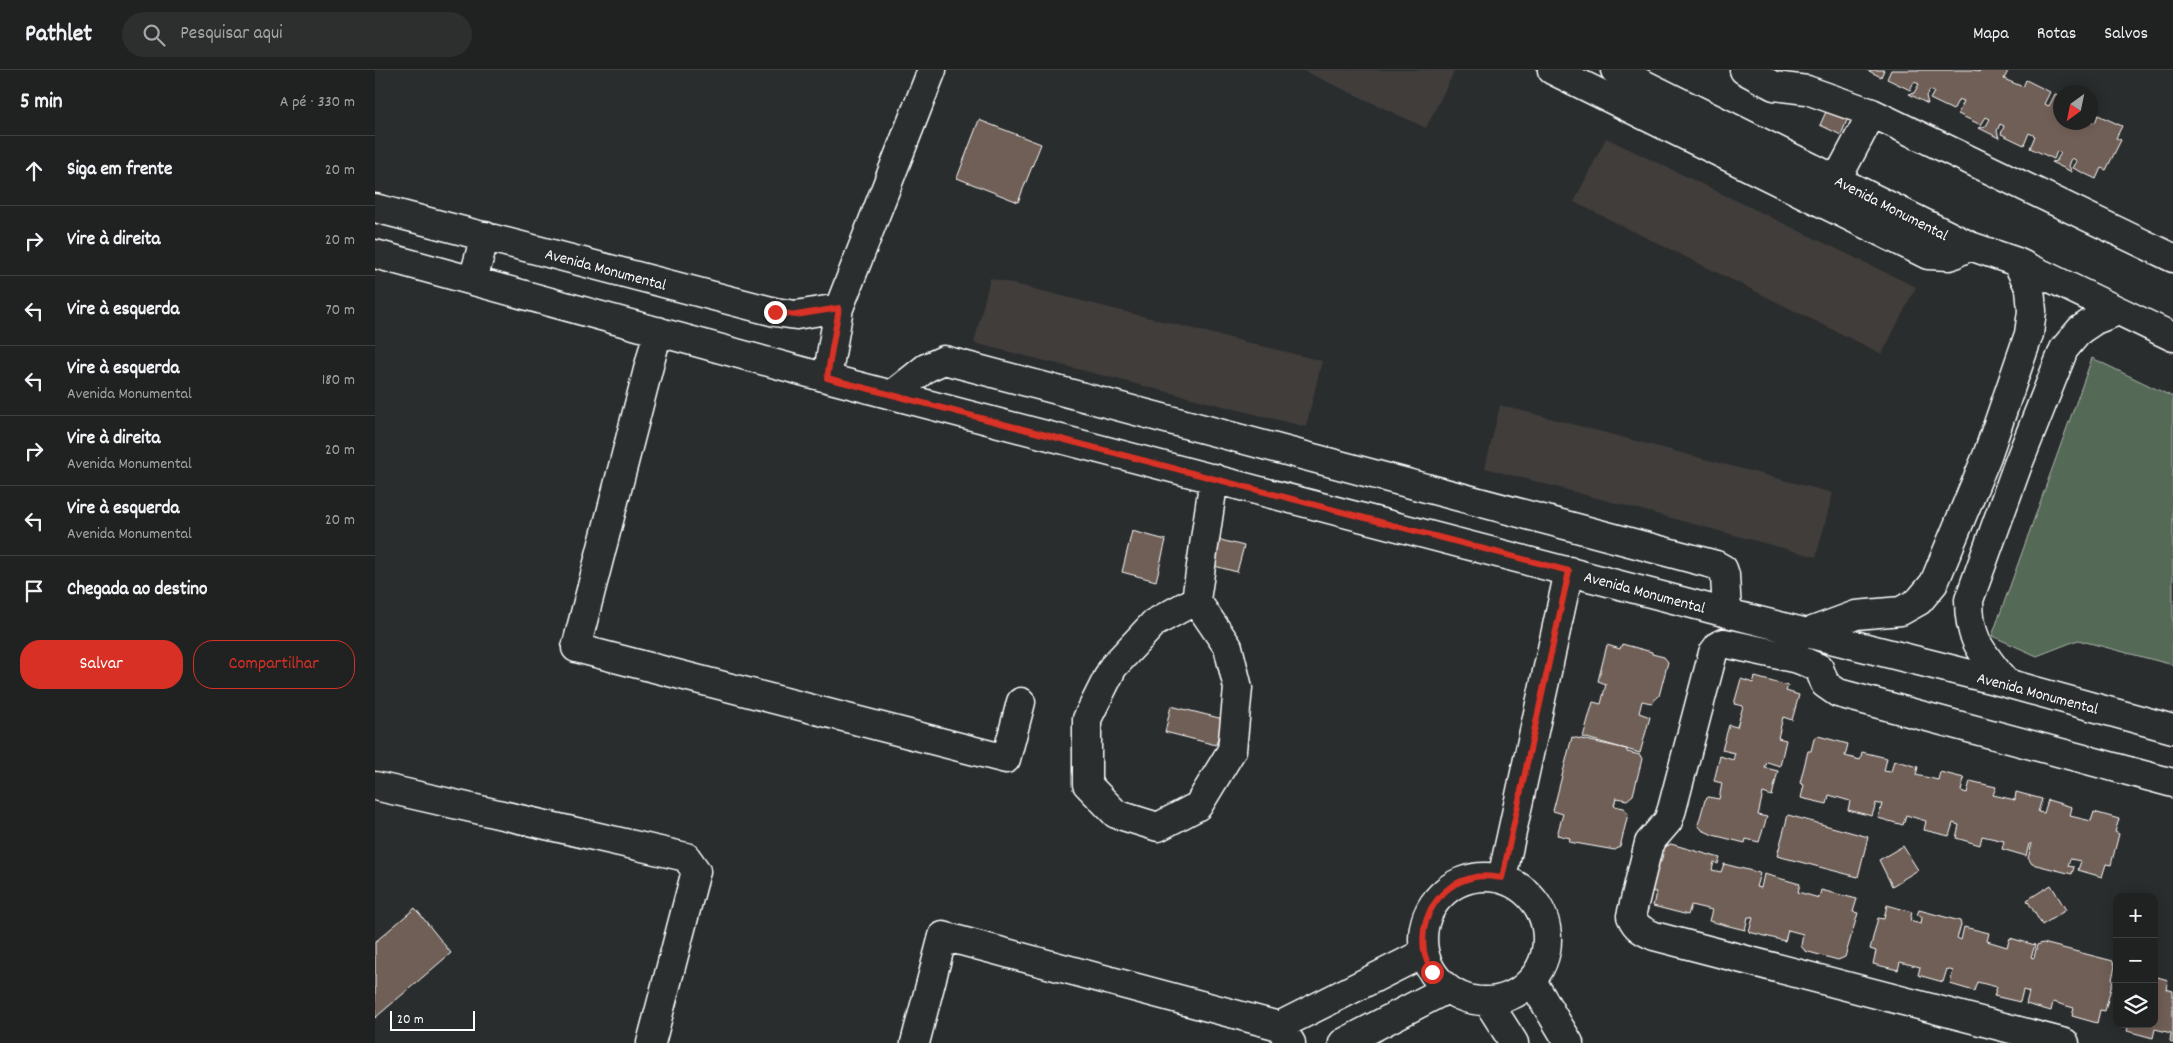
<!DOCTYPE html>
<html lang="pt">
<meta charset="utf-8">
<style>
body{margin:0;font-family:Dekko,sans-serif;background:#2d2f2f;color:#f1f3f6}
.controls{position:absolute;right:15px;bottom:15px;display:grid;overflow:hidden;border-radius:10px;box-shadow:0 2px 12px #0003}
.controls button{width:45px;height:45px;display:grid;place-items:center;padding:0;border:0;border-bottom:1px solid #3d3f40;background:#202222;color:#f1f3f6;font:25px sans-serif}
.compass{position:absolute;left:1678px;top:15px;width:45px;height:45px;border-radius:50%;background:#202222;box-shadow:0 2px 12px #0003;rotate:213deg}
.scale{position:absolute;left:15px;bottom:12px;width:85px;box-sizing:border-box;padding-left:5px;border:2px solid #fff;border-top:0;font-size:14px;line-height:18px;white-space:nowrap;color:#fff;-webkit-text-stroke:4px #2a2d2e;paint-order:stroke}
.stop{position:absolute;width:15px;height:15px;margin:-11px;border:4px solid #d93025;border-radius:50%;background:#fff}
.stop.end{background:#d93025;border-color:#fff;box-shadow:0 1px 5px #0008}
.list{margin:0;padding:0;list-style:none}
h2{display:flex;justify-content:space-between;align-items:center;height:65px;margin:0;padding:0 20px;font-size:21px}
h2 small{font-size:16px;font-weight:400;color:#a2a4a5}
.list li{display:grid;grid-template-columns:32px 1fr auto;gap:15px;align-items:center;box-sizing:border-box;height:70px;padding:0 20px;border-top:1px solid #3d3f40}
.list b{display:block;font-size:19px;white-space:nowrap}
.list p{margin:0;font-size:16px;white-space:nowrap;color:#a2a4a5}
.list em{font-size:16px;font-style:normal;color:#a2a4a5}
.actions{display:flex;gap:10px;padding:15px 20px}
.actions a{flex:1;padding:11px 0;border:1px solid #d93025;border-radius:20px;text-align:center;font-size:18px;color:#d93025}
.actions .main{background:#d93025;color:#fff}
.icon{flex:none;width:28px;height:28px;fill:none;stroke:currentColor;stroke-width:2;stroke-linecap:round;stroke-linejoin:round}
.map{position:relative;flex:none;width:1798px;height:973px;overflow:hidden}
header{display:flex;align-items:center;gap:30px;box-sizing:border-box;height:70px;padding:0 25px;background:#202222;border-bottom:1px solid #3d3f40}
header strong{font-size:24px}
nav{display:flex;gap:28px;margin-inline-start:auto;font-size:18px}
.search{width:350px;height:45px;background:#2d2f2f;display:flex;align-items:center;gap:12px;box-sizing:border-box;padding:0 18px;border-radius:28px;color:#a2a4a5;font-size:19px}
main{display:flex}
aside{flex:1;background:#202222}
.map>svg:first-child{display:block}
.built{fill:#3f3c3a}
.green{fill:#546b57;stroke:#aab5ab}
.building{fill:#6f5f57;stroke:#fff}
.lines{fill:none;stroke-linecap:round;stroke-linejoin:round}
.minor-casing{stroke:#fff;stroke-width:31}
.minor{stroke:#2a2d2e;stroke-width:28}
.route{stroke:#d93025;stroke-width:6}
.labels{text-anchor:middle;stroke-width:4;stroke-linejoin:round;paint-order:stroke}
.street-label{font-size:16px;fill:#fff;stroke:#2a2d2e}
</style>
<header>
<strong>Pathlet</strong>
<div class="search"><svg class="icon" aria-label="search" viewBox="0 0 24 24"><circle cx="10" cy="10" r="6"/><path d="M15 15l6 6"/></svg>Pesquisar aqui</div>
<nav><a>Mapa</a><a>Rotas</a><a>Salvos</a></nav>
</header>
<main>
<aside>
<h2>5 min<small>A pé · 330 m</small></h2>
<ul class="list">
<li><svg class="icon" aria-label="ahead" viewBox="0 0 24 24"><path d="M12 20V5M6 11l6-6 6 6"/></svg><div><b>Siga em frente</b></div><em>20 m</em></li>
<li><svg class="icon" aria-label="right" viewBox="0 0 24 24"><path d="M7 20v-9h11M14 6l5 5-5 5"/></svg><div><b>Vire à direita</b></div><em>20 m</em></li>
<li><svg class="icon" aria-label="left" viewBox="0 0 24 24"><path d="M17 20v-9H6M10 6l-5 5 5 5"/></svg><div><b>Vire à esquerda</b></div><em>70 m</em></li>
<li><svg class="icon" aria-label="left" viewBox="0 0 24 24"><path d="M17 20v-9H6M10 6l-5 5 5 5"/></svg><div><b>Vire à esquerda</b><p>Avenida Monumental</p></div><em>180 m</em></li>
<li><svg class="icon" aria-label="right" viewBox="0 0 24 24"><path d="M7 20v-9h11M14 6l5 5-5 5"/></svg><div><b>Vire à direita</b><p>Avenida Monumental</p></div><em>20 m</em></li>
<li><svg class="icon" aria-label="left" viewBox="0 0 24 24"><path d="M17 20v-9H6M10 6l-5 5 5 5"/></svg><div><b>Vire à esquerda</b><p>Avenida Monumental</p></div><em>20 m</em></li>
<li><svg class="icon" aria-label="arrive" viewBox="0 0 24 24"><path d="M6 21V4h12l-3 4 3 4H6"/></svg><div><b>Chegada ao destino</b></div></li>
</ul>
<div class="actions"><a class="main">Salvar</a><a>Compartilhar</a></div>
</aside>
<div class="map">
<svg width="1798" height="973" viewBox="0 0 1798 973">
<rect width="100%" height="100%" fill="#2a2d2e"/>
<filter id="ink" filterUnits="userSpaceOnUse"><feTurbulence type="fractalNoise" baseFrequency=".02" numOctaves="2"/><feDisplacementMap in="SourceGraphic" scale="10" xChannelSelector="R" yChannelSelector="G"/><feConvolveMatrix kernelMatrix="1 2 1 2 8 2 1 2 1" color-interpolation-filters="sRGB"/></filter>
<g filter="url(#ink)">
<path class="built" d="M 927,0 L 1080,0 L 1051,58 Z
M 1231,68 L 1541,217 L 1507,284 L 1199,132 Z
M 615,208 L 947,291 L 931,357 L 599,273 Z
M 1125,335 L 1458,423 L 1441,487 L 1110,398 Z"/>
<path class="green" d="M 1717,288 L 1798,327 L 1798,595 L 1703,570 L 1662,586 L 1617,566 Z"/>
<path class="building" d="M 1492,0 L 1509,0 L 1506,7 Z
M 1516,0 L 1600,0 L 1604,2 L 1605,0 L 1631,0 L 1633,1 L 1629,9 L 1648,17 L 1651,10 L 1675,22 L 1669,34 L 1674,36 L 1680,24 L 1686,27 L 1686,52 L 1716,52 L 1716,51 L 1720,53 L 1723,45 L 1747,56 L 1741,68 L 1746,70 L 1731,100 L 1726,98 L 1721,109 L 1698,98 L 1702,91 L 1697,88 L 1694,96 L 1697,102 L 1676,92 L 1681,91 L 1686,83 L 1682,81 L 1679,89 L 1655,78 L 1660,66 L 1654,63 L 1649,75 L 1626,64 L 1629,56 L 1625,54 L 1622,61 L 1624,68 L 1604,58 L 1611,56 L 1615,49 L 1611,47 L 1606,55 L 1583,44 L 1589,31 L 1584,29 L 1578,40 L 1555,29 L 1559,22 L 1555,20 L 1551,26 L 1553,34 L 1534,24 L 1539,23 L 1544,14 L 1539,12 L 1535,20 L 1512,9 Z
M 1454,35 L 1474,45 L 1466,65 L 1445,55 Z
M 604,50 L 666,74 L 643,132 L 582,108 Z
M 757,461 L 791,470 L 781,511 L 747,502 Z
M 838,468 L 869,476 L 862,502 L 832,494 Z
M 1247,574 L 1277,582 L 1277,584 L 1289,587 L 1293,592 L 1284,626 L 1276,633 L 1267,631 L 1264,643 L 1275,647 L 1265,683 L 1208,667 L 1218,632 L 1226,634 L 1231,614 L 1223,611 L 1232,575 L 1245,579 Z
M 1380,607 L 1413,616 L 1411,621 L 1424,625 L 1417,650 L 1408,647 L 1403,668 L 1411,670 L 1405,696 L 1392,692 L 1390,698 L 1403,701 L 1397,726 L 1388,723 L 1383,745 L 1392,747 L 1384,772 L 1371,769 L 1370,773 L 1338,765 L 1327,760 L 1323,755 L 1330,730 L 1333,727 L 1344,729 L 1347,713 L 1339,711 L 1345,686 L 1358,690 L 1360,683 L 1347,680 L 1354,655 L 1362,657 L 1368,636 L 1359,634 L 1366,609 L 1378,613 Z
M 796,636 L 848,649 L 841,675 L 790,662 Z
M 1443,666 L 1473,674 L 1470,686 L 1485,690 L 1487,682 L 1512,688 L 1509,701 L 1516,702 L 1519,690 L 1543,697 L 1541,705 L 1563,710 L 1565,702 L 1589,708 L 1586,721 L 1592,723 L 1595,711 L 1621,717 L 1618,725 L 1640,730 L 1641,722 L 1667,729 L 1663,742 L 1669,743 L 1673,730 L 1697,737 L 1695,746 L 1716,751 L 1719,742 L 1744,749 L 1740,762 L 1744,764 L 1736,795 L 1731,794 L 1727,807 L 1703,800 L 1706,791 L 1695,789 L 1693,796 L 1699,797 L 1697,804 L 1657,794 L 1653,788 L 1657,774 L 1654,774 L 1651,786 L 1627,779 L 1629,771 L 1607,766 L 1605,775 L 1581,768 L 1584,755 L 1578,753 L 1574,766 L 1549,760 L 1551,751 L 1531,745 L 1528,755 L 1503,748 L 1507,734 L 1504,734 L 1501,733 L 1497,746 L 1473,740 L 1475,731 L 1454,725 L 1452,734 L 1426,728 L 1429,715 L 1425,713 L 1433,681 L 1436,681 L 1439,669 Z
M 1197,667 L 1252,679 L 1252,682 L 1265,685 L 1267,689 L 1258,725 L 1252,730 L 1241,728 L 1239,736 L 1249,738 L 1253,744 L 1245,777 L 1240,780 L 1194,772 L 1195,768 L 1182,765 L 1188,744 L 1178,741 Z
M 1413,745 L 1493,767 L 1483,807 L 1402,786 Z
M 1296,774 L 1345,788 L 1343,794 L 1339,792 L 1337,800 L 1346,802 L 1349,794 L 1385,803 L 1381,817 L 1386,818 L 1389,804 L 1425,814 L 1423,822 L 1444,828 L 1446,820 L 1482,829 L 1478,842 L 1483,843 L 1470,887 L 1463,890 L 1430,881 L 1426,876 L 1428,864 L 1413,860 L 1410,871 L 1374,862 L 1378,848 L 1375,847 L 1373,847 L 1370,860 L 1334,851 L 1337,840 L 1316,835 L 1313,845 L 1278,836 L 1281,822 L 1276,821 L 1284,792 L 1286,792 L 1290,777 Z
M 1528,776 L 1543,800 L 1517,816 L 1504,790 Z
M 1676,815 L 1691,840 L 1667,855 L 1652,830 Z
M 1512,835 L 1537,842 L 1535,851 L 1546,854 L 1547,847 L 1542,845 L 1544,840 L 1585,851 L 1586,855 L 1582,868 L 1586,870 L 1589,857 L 1614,863 L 1612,871 L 1632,877 L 1635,868 L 1660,875 L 1656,887 L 1659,888 L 1662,875 L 1668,873 L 1738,891 L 1740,896 L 1737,909 L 1738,910 L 1730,941 L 1725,940 L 1722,953 L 1697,946 L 1699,938 L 1678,932 L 1676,941 L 1651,934 L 1654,922 L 1648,920 L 1645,932 L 1619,926 L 1622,917 L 1602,912 L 1599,921 L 1575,914 L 1578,901 L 1572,899 L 1568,912 L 1543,905 L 1545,897 L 1525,892 L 1523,900 L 1498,894 L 1501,881 L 1495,879 L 1503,848 L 1509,849 Z
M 40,838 L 76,883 L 0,948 L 0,872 Z
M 1779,906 L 1793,910 L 1791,919 L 1798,921 L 1798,973 L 1795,971 L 1796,963 L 1780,959 L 1778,968 L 1752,961 L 1754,954 L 1779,954 Z"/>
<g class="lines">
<defs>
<path id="minor" d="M 1177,0 L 1553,185 L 1575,186 L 1595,176
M 1240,0 L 1595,176 L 1642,192 L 1798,267
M 1369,0 L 1399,16 L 1432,20 L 1497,43 L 1798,188
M 1462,109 L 1497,43
M 0,138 L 400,242 L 421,245 L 464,238
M 0,184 L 452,308 L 1352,543 L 1631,613 L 1798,659
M 98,210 L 110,166
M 283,261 L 201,578 L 631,689 L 646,632
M 452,308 L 464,238 L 557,0
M 517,325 L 551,298 L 569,290 L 1341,495 L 1348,499 L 1350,505 L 1352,543
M 821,530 L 779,553 L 738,597 L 712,649 L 712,714 L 741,744 L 783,757 L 823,736 L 857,680 L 863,618 L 853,577 L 821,530 L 839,408
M 1435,562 L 1481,545 L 1526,541 L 1544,531 L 1559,513 L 1612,386 L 1654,264 L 1657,241 L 1655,219 L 1642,192
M 1631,613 C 1607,582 1594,571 1594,530 L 1642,397 L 1689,279 L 1705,260 L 1720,250 L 1743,241
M 0,716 L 311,787 L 321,801 L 276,973
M1048 869a62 62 0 1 1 124 0a62 62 0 1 1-124 0Z
M 1127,808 L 1194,501
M 1157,911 L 1194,973
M 1113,932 L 1139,973
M 904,956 L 1049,883
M 540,973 L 568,866 L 904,956 L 916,973
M 968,973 L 1072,919
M 1690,973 L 1279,866 C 1268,861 1261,858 1256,846 L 1274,773 L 1293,751 L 1297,739 L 1338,583 L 1344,575 L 1349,573 L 1423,589 L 1444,598 L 1450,614 L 1463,623 L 1798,713"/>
</defs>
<use href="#minor" class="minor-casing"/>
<use href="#minor" class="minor"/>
</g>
</g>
<g class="lines" filter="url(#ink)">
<path class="route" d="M 400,242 L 421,245 L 464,238 L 452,308 L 1194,501 L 1127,808 C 1119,807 1108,805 1100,807 C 1065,814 1044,846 1049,881 C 1050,888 1054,896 1057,902"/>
</g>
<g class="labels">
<g class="street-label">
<text transform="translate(1517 137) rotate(27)" y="6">Avenida Monumental</text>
<text transform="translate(231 198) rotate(15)" y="6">Avenida Monumental</text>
<text transform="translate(1270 521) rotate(15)" y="6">Avenida Monumental</text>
<text transform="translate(1663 622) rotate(15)" y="6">Avenida Monumental</text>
</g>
</g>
</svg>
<div class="controls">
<button>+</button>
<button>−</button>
<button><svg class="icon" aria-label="layers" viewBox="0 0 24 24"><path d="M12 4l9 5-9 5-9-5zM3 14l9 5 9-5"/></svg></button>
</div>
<svg class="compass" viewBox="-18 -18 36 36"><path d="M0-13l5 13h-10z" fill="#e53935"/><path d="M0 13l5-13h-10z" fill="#a2a4a5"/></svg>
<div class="scale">20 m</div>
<div class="stop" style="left:1057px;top:902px"></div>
<div class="stop end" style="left:400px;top:242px"></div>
</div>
</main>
